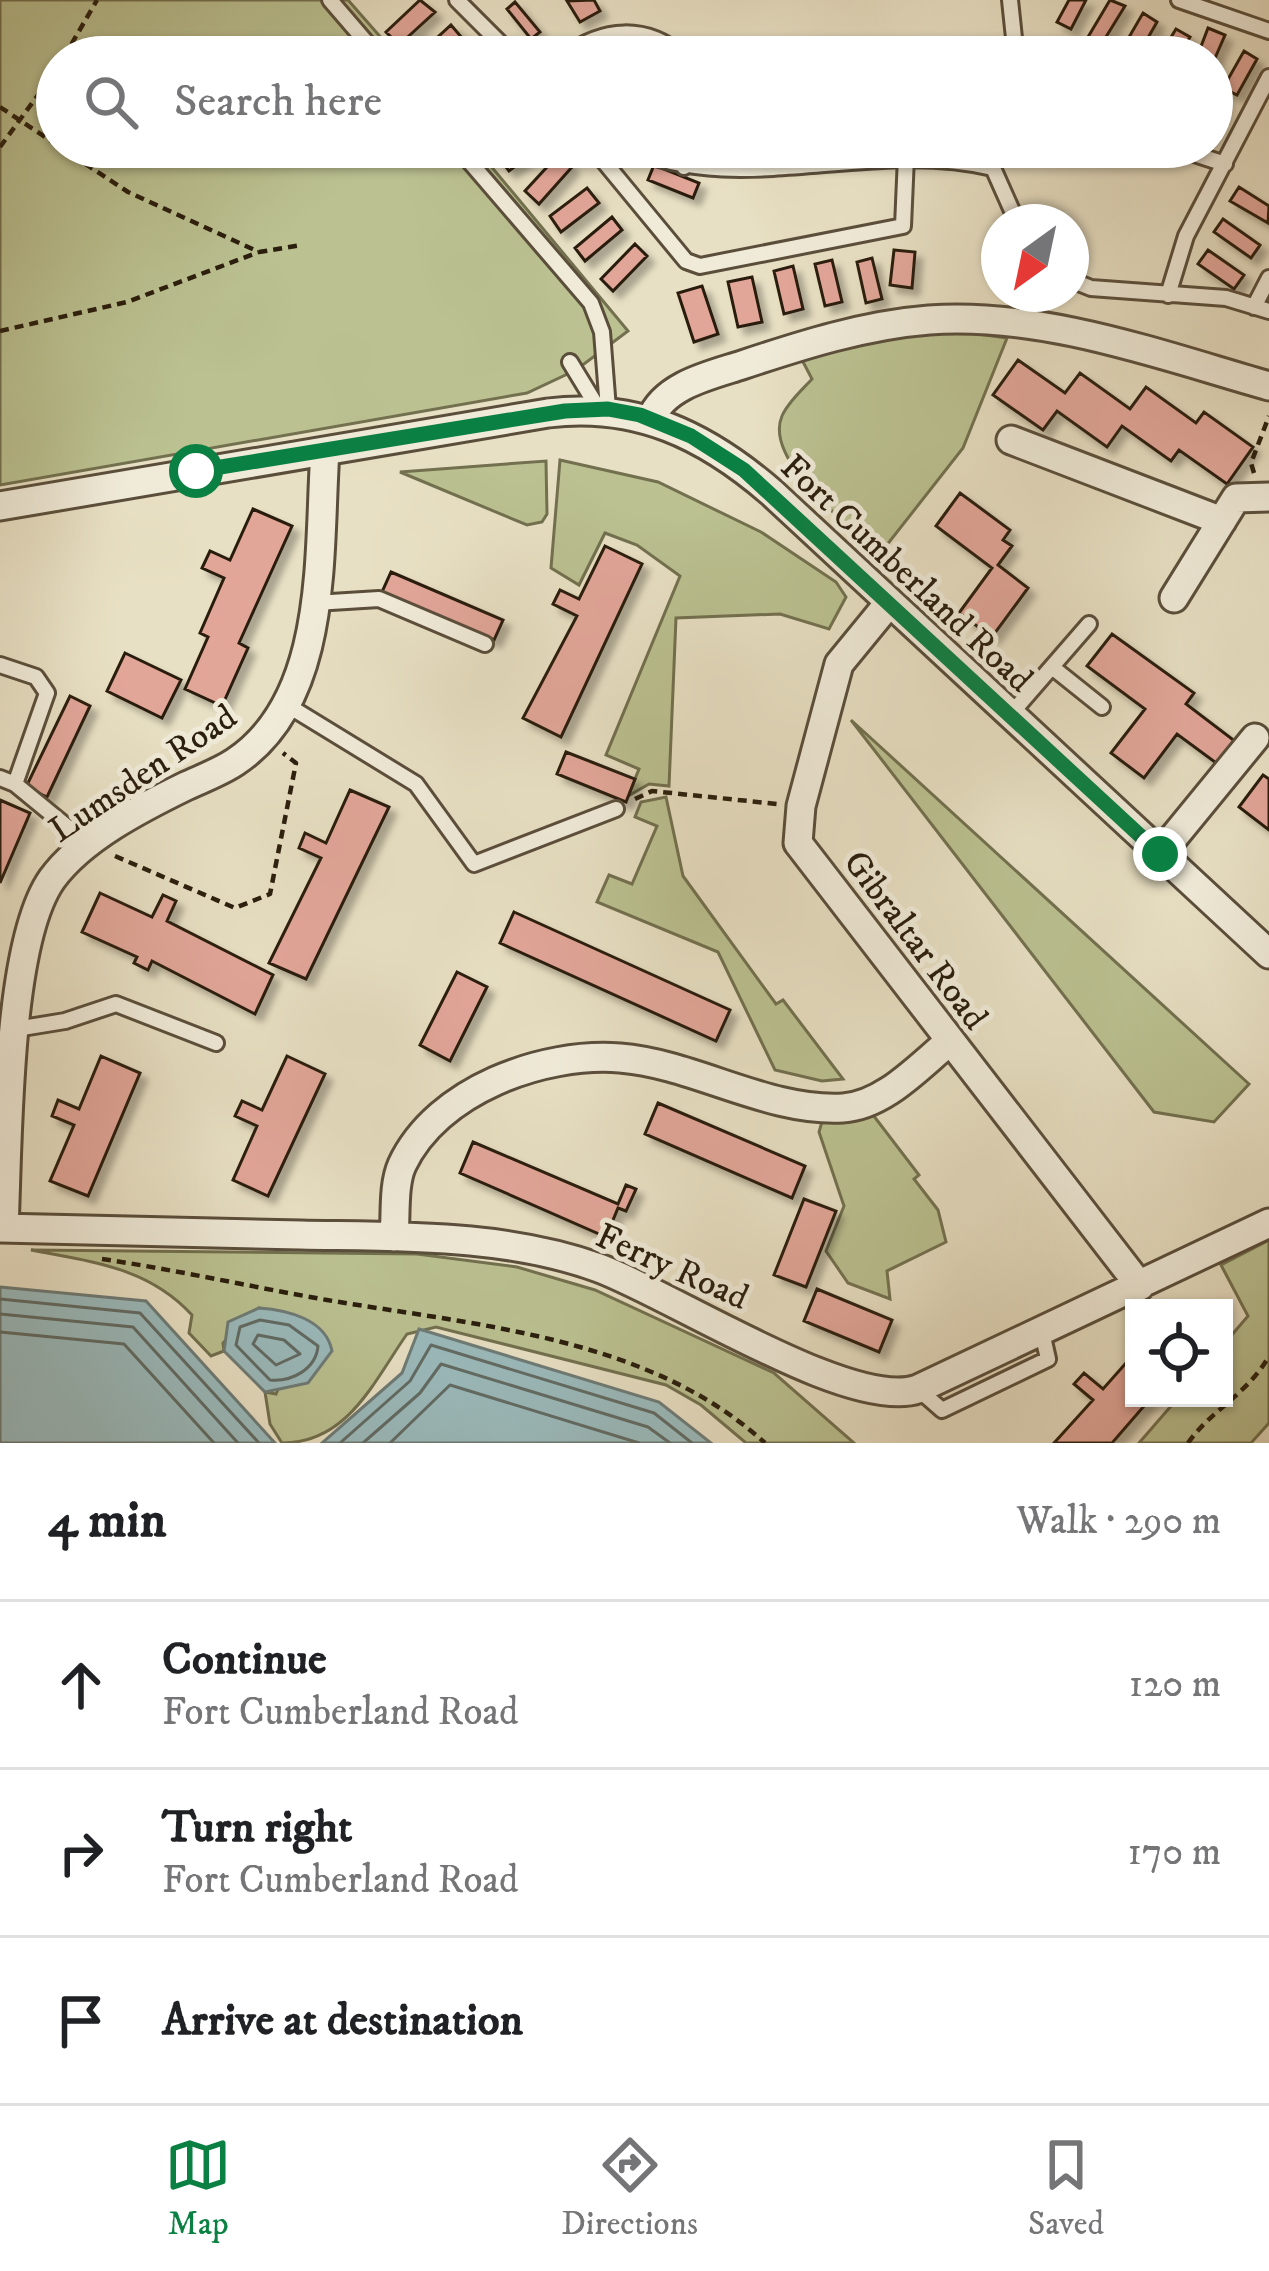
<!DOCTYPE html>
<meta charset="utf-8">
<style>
body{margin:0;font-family:"IM FELL DW Pica",serif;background:#f2f2f2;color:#202124}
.controls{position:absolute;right:36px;bottom:36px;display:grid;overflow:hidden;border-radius:0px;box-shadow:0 3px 9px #0004}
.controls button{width:108px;height:108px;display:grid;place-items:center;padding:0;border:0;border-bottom:3px solid #e0e0e0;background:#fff;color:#202124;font:60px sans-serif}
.compass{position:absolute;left:981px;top:204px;width:108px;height:108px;border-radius:50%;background:#fff;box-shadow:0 3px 9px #0004;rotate:213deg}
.stop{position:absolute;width:36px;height:36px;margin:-27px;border:9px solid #0b8043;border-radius:50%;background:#fff}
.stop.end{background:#0b8043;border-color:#fff;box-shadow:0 3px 12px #0008}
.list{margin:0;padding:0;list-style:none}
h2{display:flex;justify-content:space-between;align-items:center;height:156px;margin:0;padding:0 48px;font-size:51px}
h2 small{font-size:39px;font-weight:400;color:#757577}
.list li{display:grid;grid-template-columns:78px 1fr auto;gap:36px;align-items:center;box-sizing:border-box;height:168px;padding:0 48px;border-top:3px solid #e0e0e0}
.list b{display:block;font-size:45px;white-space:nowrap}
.list p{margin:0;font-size:39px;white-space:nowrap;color:#757577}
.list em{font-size:39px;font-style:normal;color:#757577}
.icon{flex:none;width:66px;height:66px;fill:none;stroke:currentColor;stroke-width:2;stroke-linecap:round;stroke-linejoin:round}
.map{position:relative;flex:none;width:1269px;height:1443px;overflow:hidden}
.search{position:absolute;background:#fff;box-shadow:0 3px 9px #0004;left:36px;right:36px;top:36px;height:132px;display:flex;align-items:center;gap:30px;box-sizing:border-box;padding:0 42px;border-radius:66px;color:#757577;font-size:45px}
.sheet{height:660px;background:#fff}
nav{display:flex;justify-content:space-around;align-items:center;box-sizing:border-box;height:168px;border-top:3px solid #e0e0e0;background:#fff;font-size:33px;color:#757577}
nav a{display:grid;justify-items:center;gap:6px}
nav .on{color:#0b8043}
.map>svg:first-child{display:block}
.green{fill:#bbc191;stroke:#72704f;stroke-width:3}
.water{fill:#9bbbbd;stroke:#6e7c77;stroke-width:3}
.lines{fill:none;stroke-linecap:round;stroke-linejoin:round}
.shore{stroke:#626c65;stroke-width:3}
.building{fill:#e2a699;stroke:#2a1e0d;stroke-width:3;filter:url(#shadow)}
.lane-casing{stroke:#5a4e3b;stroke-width:20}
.street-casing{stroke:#5a4e3b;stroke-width:33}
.path{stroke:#2a1e0d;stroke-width:4.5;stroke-dasharray:9 6;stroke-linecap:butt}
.lane{stroke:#f0ebd9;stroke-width:14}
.street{stroke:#f0ebd9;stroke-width:27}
.route{stroke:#0b8043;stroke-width:15}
.labels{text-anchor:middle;stroke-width:10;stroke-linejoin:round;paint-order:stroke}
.street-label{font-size:36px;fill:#2a1e0d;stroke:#f0ebd9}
</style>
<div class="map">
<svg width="1269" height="1443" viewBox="0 0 1269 1443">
<defs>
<filter id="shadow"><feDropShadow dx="7" dy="7" stdDeviation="3" flood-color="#0004"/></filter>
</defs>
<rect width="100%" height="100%" fill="#e8e0c4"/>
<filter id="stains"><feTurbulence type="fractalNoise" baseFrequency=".00167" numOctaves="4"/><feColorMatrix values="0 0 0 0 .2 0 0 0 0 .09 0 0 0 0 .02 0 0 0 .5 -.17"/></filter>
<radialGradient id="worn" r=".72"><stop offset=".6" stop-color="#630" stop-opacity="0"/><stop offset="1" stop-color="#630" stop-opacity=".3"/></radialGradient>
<path class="green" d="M 0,0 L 348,0 L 398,57 L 57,57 L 57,147 L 475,147 L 628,331 L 576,370 L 527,393 L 0,485 Z
M 927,327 L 1007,338 L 963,448 L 879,555 C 850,526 763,460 782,416 C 788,402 802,390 812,379 L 801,358 Z
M 560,460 L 658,482 L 761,532 L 836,582 L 846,597 L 829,629 L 780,614 L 676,618 L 669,786 L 649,784 L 628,796 L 639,769 L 606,755 L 680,576 L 637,545 L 605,533 L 579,585 L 551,568 Z
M 546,461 L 547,514 L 542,522 L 527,525 L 400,472 Z
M 851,720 L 1249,1084 L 1214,1122 L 1154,1112 Z
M 666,797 L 683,876 L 776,1004 L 783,1000 L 843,1079 L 822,1081 L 775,1070 L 718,952 L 597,902 L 609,875 L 632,884 L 657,826 L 635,817 L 641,802 Z
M 870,1111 L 919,1175 L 914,1179 L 938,1210 L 946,1242 L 887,1271 L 890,1299 L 848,1283 L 826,1251 L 844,1206 L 819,1132 L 824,1115 Z
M 1269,1240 L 1269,1423 L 1251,1443 L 1139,1443 L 1178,1398 L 1224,1398 L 1224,1344 L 1248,1316 L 1221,1265 Z
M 31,1250 L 417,1254 L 517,1267 L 595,1290 L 774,1373 L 854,1443 L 746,1443 L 701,1405 L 666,1385 L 436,1327 L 407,1334 C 374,1381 348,1443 282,1443 L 270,1424 L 265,1392 L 276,1394 L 307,1321 L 259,1308 L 223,1343 L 224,1351 L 211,1356 L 189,1333 L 192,1315 C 148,1267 92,1262 31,1250 Z"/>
<path class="water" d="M 0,1287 L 146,1301 L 275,1443 L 0,1443 Z
M 259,1308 C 287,1310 326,1319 332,1351 L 308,1383 L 265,1392 L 224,1351 L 228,1322 Z
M 419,1329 L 659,1402 L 711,1443 L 322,1443 L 402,1373 Z"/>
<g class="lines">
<path class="shore" d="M 0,1299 L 140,1313 L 259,1443
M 0,1314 L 133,1327 L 238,1443
M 260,1320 L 289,1325 L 318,1346 C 316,1369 292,1382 270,1380 L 236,1345 L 240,1327 Z
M 0,1332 L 124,1344 L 214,1443
M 258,1335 L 284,1340 L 300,1354 L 276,1365 L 253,1344 Z
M 340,1443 L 410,1381 L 431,1345 L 654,1413 L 692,1443
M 363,1443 L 420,1393 L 441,1364 L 648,1427 L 670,1443
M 390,1443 L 450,1385 L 639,1443"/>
</g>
<path class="building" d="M 420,0 L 435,12 L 399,45 L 386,32 Z
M 594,0 L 600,11 L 580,22 L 567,1 Z
M 1069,0 L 1086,0 L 1071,29 L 1057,22 Z
M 1110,0 L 1125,6 L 1101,45 L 1088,37 Z
M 515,2 L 540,32 L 531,39 L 507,9 Z
M 1143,13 L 1157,22 L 1137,57 L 1130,57 L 1121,51 Z
M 451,25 L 469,46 L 457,57 L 416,57 Z
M 1208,28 L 1225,35 L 1212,65 L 1212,57 L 1197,57 Z
M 1176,29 L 1190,37 L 1178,57 L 1159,57 Z
M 1244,51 L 1257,59 L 1237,95 L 1223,88 Z
M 512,147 L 541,147 L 509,171 L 499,158 Z
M 559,154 L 572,167 L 539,204 L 525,191 Z
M 654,165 L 699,183 L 693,198 L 648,180 Z
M 1239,187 L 1269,206 L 1268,223 L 1230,201 Z
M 587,188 L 599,203 L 561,232 L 550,216 Z
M 612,217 L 622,230 L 585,261 L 575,248 Z
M 1223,219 L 1260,245 L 1251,258 L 1214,232 Z
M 635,244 L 647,256 L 613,291 L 601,279 Z
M 894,250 L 915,252 L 912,288 L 890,285 Z
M 1208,250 L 1244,275 L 1234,289 L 1198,264 Z
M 872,258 L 882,299 L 866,303 L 857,262 Z
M 832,260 L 842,302 L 825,306 L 815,264 Z
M 793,266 L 803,309 L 784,314 L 774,271 Z
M 752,277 L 762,322 L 738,327 L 728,282 Z
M 702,286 L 718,334 L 694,342 L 678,293 Z
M 1018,360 L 1065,393 L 1080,373 L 1130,409 L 1146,387 L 1196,423 L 1204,412 L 1253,447 L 1227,484 L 1179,450 L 1171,461 L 1122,426 L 1107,447 L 1057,411 L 1043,430 L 993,395 Z
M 960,493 L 1010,530 L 1003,540 L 1012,546 L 998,565 L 1028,588 L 992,637 L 959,613 L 992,568 L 936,526 Z
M 253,509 L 292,526 L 239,643 L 248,648 L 222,706 L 185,689 L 208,637 L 200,633 L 224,578 L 202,568 L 210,551 L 230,560 Z
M 605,546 L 642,564 L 561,737 L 523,718 L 577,616 L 553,604 L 560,590 L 579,599 Z
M 391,572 L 503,620 L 494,640 L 382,592 Z
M 1112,634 L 1194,693 L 1186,704 L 1240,745 L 1223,768 L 1177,734 L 1144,778 L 1111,753 L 1145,709 L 1087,666 Z
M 125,653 L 181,680 L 162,718 L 107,691 Z
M 70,696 L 90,706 L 47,797 L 26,787 Z
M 566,752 L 635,779 L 626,802 L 557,774 Z
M 1263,775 L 1269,779 L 1269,830 L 1239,807 Z
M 350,790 L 389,807 L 306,979 L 269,963 L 321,858 L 299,848 L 305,833 L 326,843 Z
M 0,800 L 30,813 L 0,883 Z
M 100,893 L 152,917 L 163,895 L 176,901 L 167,921 L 273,975 L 255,1014 L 152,961 L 148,970 L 134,963 L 137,957 L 82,932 Z
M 514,912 L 730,1010 L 716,1041 L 500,943 Z
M 457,972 L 487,987 L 450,1061 L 420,1045 Z
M 101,1056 L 140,1073 L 88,1196 L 50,1181 L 74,1125 L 52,1116 L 58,1100 L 79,1109 Z
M 287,1056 L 325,1074 L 268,1196 L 233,1180 L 257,1126 L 235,1116 L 242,1101 L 262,1110 Z
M 658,1103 L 805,1166 L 792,1198 L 645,1134 Z
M 473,1142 L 618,1204 L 626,1185 L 636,1189 L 626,1211 L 618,1208 L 606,1237 L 460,1173 Z
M 804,1199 L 836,1211 L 806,1287 L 774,1275 Z
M 817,1289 L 892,1320 L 879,1352 L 804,1321 Z
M 1134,1354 L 1134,1398 L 1151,1398 L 1112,1443 L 1054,1443 L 1093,1400 L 1074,1384 L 1084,1373 L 1103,1389 Z"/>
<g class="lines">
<defs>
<path id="lane" d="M 330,0 L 379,57
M 457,0 L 514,57
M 1010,0 L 1016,57
M 1179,0 L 1269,31
M 563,57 C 603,27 646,24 684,57
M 457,147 L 591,303 L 602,332 L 608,409
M 592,147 L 686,261 L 700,266 L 903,226 L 906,157
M 626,147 C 738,199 869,138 993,168
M 998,147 L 993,168 L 1017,222
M 1173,147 L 1225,164
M 684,167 L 685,147
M 1071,280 L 1091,288 L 1226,298 L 1269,311
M 1168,295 L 1186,236 L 1269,77
M 1254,307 L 1269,278
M 570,362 L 598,408
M 315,603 L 379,599 L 485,644
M 0,665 L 36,677 L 47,693 L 15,784
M 1052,667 L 1102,707
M 287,705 L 416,784 L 474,864 L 616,809
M 1010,715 L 1089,624
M 0,778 L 15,784 L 88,844
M 16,1029 L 65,1021 L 116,1004 L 216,1043
M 918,1389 L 942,1410 L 1048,1359 L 1042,1332"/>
<path id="street" d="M 651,419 C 664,385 711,375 742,365 C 802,345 865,325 929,320 C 1044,312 1160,355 1269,386
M 1011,440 L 1222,521
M 0,506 L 548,413 C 636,402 705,435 771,492 L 1269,954
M 1174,598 L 1236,498 L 1269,497
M 889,603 L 839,664 L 801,806 L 798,843 L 1140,1286
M 1160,854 L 1255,738
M 0,1228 C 100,1230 201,1233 301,1235 C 400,1237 506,1234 599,1268 C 672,1295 852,1412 918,1389 L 1269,1223
M 4,1228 C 8,1145 6,944 52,879 C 82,838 141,808 186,786 C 201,779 220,772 235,762 C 330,699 318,551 325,451
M 394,1237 C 396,1215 393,1185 402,1165 C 437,1090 543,1052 620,1058 C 695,1064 767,1112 843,1108 C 885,1105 919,1066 950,1041"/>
</defs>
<use href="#lane" class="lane-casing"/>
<use href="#street" class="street-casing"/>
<path class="path" d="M 64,57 L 97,0
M 0,107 L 57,145
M 0,147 L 57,69
M 60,147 L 128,192 L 259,252 L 302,245
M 0,331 L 127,302 L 259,252
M 1254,473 L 1251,463 L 1269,416
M 635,799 L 652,791 L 777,804
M 115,856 L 235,908 L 270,894 L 296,763 L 283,753
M 102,1259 C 177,1270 252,1287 327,1300 C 475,1325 649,1337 765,1443
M 1188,1443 C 1212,1409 1248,1394 1269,1356"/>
<use href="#lane" class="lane"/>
<use href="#street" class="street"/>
</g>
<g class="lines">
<path class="route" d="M 196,471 L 565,411 L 608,409 L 640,415 L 691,436 L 744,470 L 1160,854"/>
</g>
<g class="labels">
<g class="street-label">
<text transform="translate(908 572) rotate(43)" y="13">Fort Cumberland Road</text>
<text transform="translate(142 772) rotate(-34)" y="13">Lumsden Road</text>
<text transform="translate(917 939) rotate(53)" y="13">Gibraltar Road</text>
<text transform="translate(673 1265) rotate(24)" y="13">Ferry Road</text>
</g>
</g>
<rect width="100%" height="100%" filter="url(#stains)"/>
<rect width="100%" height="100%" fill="url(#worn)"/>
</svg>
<div class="controls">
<button><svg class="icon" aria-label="locate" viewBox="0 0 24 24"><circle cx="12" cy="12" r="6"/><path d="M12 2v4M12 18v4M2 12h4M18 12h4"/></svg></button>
</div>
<svg class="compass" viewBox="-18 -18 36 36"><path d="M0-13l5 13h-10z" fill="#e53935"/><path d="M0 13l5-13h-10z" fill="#757577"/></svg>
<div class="stop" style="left:196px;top:471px"></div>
<div class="stop end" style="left:1160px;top:854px"></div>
<div class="search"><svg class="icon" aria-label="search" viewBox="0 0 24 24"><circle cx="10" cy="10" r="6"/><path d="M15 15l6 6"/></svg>Search here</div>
</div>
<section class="sheet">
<h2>4 min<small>Walk · 290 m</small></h2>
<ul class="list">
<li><svg class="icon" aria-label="ahead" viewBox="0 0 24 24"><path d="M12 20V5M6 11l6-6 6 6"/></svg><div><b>Continue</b><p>Fort Cumberland Road</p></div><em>120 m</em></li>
<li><svg class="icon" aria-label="right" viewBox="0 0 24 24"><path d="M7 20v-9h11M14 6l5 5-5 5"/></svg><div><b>Turn right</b><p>Fort Cumberland Road</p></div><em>170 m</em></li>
<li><svg class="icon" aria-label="arrive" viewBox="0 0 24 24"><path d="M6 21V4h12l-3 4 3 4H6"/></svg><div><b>Arrive at destination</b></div></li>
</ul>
</section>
<nav>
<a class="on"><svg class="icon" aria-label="map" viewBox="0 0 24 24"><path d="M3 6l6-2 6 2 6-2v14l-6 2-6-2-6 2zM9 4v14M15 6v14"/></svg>Map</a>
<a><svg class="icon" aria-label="directions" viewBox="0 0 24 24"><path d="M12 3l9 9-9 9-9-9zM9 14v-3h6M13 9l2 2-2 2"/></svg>Directions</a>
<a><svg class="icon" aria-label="saved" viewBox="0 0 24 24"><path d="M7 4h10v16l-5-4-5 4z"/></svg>Saved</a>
</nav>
